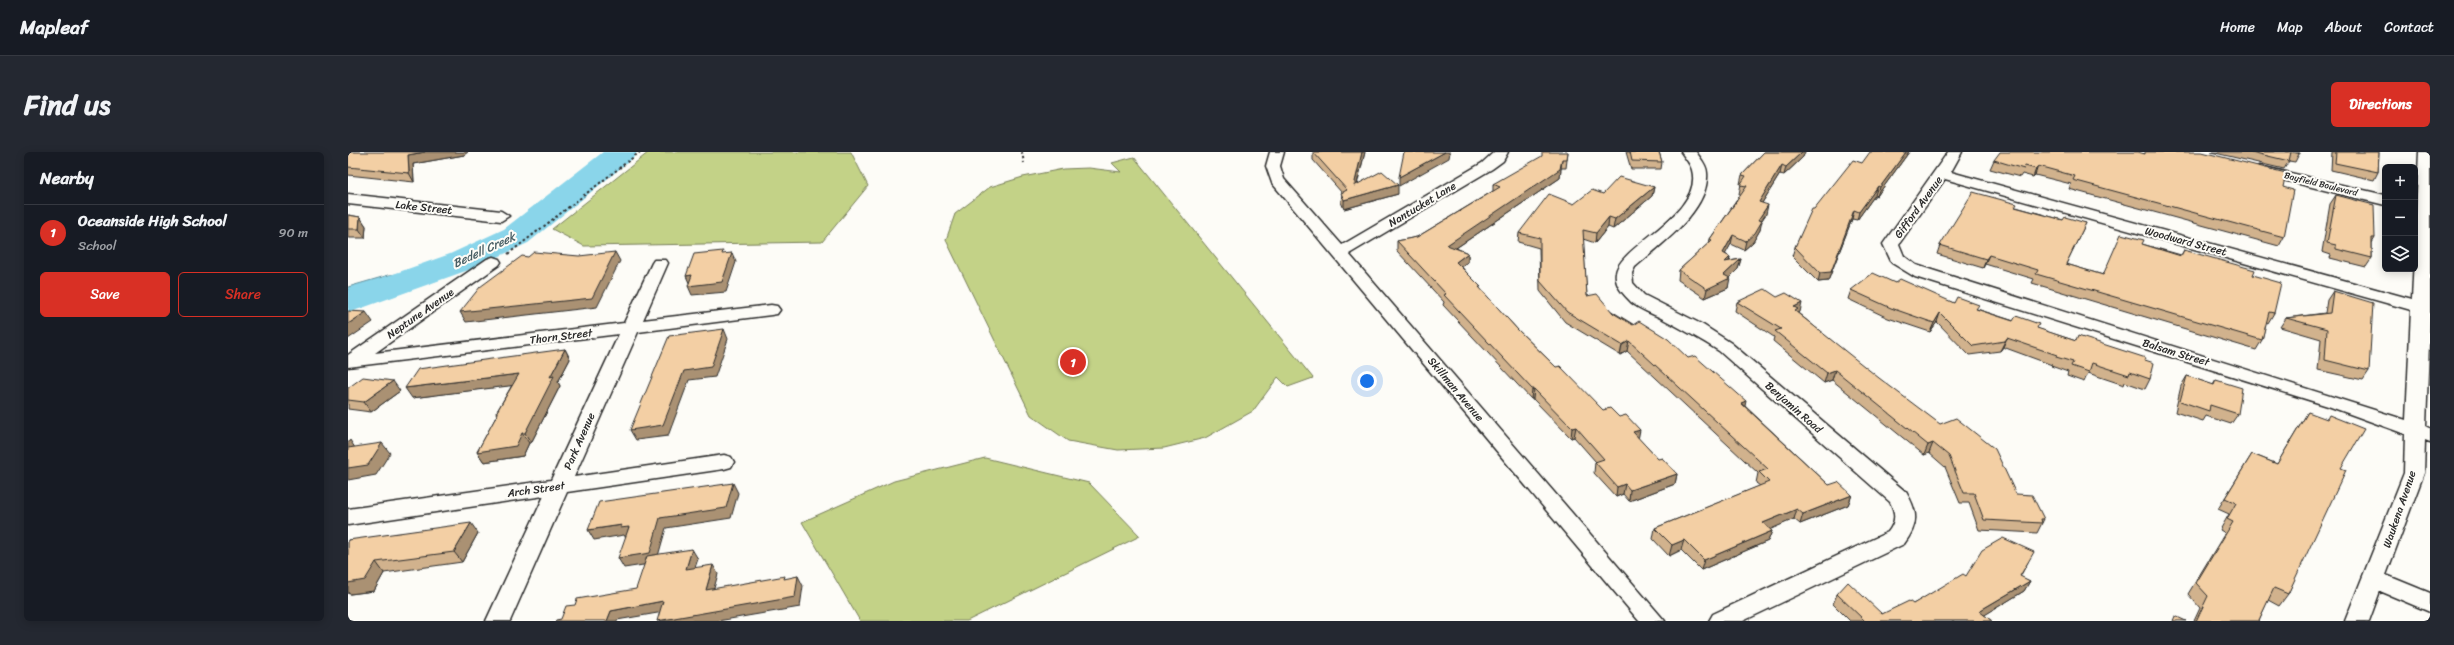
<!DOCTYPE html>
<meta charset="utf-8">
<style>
body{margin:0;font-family:Sriracha,sans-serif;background:#242831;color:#f1f3f6}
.controls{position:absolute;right:12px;top:12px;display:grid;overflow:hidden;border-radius:6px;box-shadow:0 2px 10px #0003}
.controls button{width:36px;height:36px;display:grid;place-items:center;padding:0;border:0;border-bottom:1px solid #363941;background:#171b24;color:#f1f3f6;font:20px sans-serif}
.you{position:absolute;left:1019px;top:229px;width:14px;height:14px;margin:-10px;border:3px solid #fff;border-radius:50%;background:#1a73e8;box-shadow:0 0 0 6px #1a73e833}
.badge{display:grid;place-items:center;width:26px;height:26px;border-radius:50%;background:#d93025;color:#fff;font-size:13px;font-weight:700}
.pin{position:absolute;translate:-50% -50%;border:2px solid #fff;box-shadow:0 1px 4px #0006}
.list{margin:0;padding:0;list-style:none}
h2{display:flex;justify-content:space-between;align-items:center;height:52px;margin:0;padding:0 16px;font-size:17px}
h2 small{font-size:13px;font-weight:400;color:#9ea1a6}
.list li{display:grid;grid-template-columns:26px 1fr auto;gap:12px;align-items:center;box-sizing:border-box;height:56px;padding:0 16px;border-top:1px solid #363941}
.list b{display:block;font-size:15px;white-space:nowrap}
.list p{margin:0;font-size:13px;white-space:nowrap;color:#9ea1a6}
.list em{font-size:13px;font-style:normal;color:#9ea1a6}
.actions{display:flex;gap:8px;padding:12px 16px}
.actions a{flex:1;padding:9px 0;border:1px solid #d93025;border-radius:6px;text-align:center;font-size:14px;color:#d93025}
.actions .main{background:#d93025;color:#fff}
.icon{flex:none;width:22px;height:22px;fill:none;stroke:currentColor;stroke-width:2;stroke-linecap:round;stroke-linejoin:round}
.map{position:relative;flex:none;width:2082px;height:469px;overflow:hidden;border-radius:6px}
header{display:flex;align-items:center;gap:24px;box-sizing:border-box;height:56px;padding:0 20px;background:#171b24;border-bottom:1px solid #363941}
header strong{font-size:19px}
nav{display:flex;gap:22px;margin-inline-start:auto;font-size:14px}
.intro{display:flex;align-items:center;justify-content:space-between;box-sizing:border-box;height:96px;padding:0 24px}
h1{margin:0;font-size:28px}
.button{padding:10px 18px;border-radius:6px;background:#d93025;color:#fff;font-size:14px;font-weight:700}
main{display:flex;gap:24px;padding:0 24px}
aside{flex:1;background:#171b24;border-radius:6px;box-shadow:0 2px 10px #0003}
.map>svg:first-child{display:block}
.green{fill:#c3d287;stroke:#777e59}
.water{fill:#8ad5ea;stroke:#64919e}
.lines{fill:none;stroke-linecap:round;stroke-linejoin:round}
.shore{stroke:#516f77;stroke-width:1}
.river{fill:#8ad5ea;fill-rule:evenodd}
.street-casing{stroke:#2b2b2b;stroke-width:3}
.path{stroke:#2b2b2b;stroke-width:2;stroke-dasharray:2.5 2.5;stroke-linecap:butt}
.street{fill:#fdfcf7;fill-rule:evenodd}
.wall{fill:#d1b28d;stroke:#2b2b2b}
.shaded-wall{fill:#aa9173;stroke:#2b2b2b}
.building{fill:#f3cfa4;stroke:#2b2b2b}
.labels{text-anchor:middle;stroke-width:4;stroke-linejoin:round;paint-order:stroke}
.far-street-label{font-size:9px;fill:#2b2b2b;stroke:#fdfcf7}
.street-label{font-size:11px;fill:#2b2b2b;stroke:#fdfcf7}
.water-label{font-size:12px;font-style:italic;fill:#485e64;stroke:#fdfcf7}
</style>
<header>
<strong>Mapleaf</strong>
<nav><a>Home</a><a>Map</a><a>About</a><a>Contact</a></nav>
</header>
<div class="intro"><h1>Find us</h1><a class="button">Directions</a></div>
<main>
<aside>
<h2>Nearby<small></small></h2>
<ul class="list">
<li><span class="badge">1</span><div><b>Oceanside High School</b><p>School</p></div><em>90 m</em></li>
</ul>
<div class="actions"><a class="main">Save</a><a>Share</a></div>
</aside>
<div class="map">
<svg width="2082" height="469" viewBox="0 0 2082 469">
<rect width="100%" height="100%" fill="#fdfcf7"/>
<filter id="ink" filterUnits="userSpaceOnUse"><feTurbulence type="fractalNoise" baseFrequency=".025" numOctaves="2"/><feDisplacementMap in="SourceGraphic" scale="8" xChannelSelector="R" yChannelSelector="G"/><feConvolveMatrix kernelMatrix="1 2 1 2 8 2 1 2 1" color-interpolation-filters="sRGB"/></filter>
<g filter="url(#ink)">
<path class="green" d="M 301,0 L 503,0 L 520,34 L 474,90 L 236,94 L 204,77 Z
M 786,5 L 965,226 L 940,235 L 930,225 L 905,259 L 857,286 L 816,296 L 770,298 L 720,289 L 683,263 L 598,88 L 607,62 L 642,35 L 675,25 L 715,17 L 741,16 L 773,20 L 764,11 Z
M 137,93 L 155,96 L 91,124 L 113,110 L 99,111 Z
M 637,306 L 741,331 L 792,384 L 619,469 L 512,469 L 454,370 L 546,329 Z"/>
<path class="water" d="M 114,110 L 91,124 L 26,142 L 0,156 L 0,135 L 41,123 L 76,119 L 99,111 Z"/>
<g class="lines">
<path class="shore" d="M 0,139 L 42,127 L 66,126 L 25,139 L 0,151"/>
<path class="river" d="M 255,0 L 289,0 L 285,6 L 180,91 L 126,116 L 0,161 L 0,138 L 102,102 L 156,77 Z"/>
<defs>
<path id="street" d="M 922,0 L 936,0 L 932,14 L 936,27 L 994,93 L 1134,11 L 1146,0 L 1160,0 L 1155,9 L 1144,17 L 1001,102 L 1317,469 L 1291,469 L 924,31 L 918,14 Z
M 1333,0 L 1348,0 C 1352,6 1359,13 1359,21 C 1362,58 1312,93 1287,115 L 1284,121 L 1285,131 L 1296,143 L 1355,173 L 1383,191 L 1558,340 C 1570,360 1571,372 1556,392 L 1395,469 L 1361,469 L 1365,462 L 1540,380 C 1548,370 1548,361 1542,350 L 1371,199 C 1352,187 1334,177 1315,167 C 1305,162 1291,157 1283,150 C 1275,142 1266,133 1268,121 C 1271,94 1356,62 1344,18 C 1342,11 1337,6 1333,0 Z
M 1600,0 L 1614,0 L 1603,20 L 2064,147 L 2071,0 L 2082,0 L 2082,163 L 2078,274 L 2082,276 L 2082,290 L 2077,288 L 2076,321 L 2038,423 L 2082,441 L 2082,460 L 2032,439 L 2021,469 L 1997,469 L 2056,321 L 2057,282 L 1980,254 L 1567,125 L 1544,111 L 1535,92 ZM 1597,27 L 2063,158 L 2058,268 L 1568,113 L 1556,104 L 1551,92 Z
M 1912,14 L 2037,43 L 2037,53 L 1907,21 L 1905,18 L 1907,15 Z
M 0,42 L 153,59 L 161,64 L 153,69 L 0,52 Z
M 145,105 L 151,107 L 153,110 L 151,113 L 27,201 L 276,171 L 304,111 L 306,108 L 318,108 L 320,111 L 295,168 L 423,153 L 429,154 L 432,158 L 429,162 L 423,163 L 290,180 L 226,325 L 376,303 L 383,305 L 386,310 L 383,315 L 376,317 L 219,340 L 162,469 L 138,469 L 196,344 L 0,373 L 0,357 L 203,328 L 271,182 L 0,215 L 0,203 L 139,107 Z"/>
</defs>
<use href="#street" class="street-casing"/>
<path class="path" d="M 674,0 L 676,11
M 160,102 L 292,0"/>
<use href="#street" class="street"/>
</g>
<path class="wall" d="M 0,0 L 116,3 L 65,12 L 66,30 L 0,23 Z
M 965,0 L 1017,0 L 1009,33 L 1050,42 L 996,57 L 993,50 L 994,41 L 965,8 Z
M 1220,0 L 1218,16 L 1213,16 L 1212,26 L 1108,96 L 1120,101 L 1120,110 L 1114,115 L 1133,138 L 1169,177 L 1208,215 L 1255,258 L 1290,286 L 1310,307 L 1329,322 L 1327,332 L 1281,349 L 1275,342 L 1268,345 L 1246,321 L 1247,310 L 1248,310 L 1226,285 L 1223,286 L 1185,247 L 1183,247 L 1095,153 L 1096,150 L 1049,99 L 1049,89 L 1069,85 L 1145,39 L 1145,32 Z
M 1278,0 L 1311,0 L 1314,10 L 1313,17 L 1283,17 Z
M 1416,0 L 1457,0 L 1455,5 L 1436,23 L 1432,22 L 1414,51 L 1418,62 L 1413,69 L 1412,78 L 1405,90 L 1396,98 L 1383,92 L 1377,102 L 1382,105 L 1381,109 L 1393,107 L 1390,117 L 1381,126 L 1380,136 L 1357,146 L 1330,128 L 1331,118 L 1361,91 L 1362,87 L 1393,42 L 1391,42 L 1393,32 L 1392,32 L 1394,23 Z
M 1561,0 L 1529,44 L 1527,43 L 1509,68 L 1504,67 L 1480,129 L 1470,130 L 1444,104 L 1447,95 L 1466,57 L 1514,11 Z
M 1863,0 L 1952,0 L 1947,10 L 1941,9 L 1936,17 Z
M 1984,0 L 2031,0 L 2030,20 L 2026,28 L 1983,18 Z
M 1797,2 L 1935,35 L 1936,85 L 1931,94 L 1721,37 L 1723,32 L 1687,23 L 1685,25 L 1674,22 L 1672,25 L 1642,17 L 1646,8 Z
M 1306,35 L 1304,44 L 1265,77 L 1260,75 L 1247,91 L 1235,87 L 1239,144 L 1340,206 L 1397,254 L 1481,333 L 1504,343 L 1500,353 L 1452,372 L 1446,367 L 1422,377 L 1424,379 L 1420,389 L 1353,418 L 1333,398 L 1321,404 L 1305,387 L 1307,376 L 1412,334 L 1408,331 L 1410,321 L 1279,199 L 1272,203 L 1217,170 L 1192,139 L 1191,96 L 1170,90 L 1171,81 L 1226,52 L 1255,42 Z
M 1988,43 L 2027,86 L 2024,91 L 2024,106 L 2018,115 L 1982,106 L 1983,103 L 1974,100 L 1982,52 Z
M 1668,55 L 1715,68 L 1738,71 L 1718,112 L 1755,123 L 1794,92 L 1833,103 L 1836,98 L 1905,123 L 1926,161 L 1920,171 L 1918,170 L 1914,188 L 1908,198 L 1684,131 L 1686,127 L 1637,112 L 1635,116 L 1589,102 L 1592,93 Z
M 0,63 L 12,65 L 18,74 L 17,86 L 0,86 Z
M 1547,131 L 1606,151 L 1629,157 L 1728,189 L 1797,208 L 1802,227 L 1797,237 L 1777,230 L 1776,233 L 1740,221 L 1736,230 L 1719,224 L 1720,220 L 1703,214 L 1704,213 L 1655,195 L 1652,199 L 1621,203 L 1589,170 L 1582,180 L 1540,166 L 1500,147 L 1503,138 Z
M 1985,139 L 2021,219 L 2015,228 L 1970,218 L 1973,187 L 1932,175 L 1938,166 L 1977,161 L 1979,148 Z
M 1389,150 L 1452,160 L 1450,161 L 1668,342 L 1696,367 L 1689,381 L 1631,378 L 1621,351 L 1612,351 L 1597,315 L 1581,301 L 1576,303 L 1484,228 L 1476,231 L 1425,189 L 1426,185 L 1387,159 Z
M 217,197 L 222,207 L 210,230 L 212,234 L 183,291 L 181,291 L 175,304 L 136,310 L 129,300 L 149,263 L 148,261 L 164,233 L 64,246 Z
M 1839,224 L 1865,233 L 1868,228 L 1890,262 L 1883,272 L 1858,264 L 1855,269 L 1827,260 L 1833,234 Z
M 0,236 L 52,239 L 23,260 L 0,257 Z
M 1960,260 L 1993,316 L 1940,442 L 1931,454 L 1920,448 L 1911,468 L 1912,469 L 1846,469 L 1852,456 L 1840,442 L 1877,381 L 1872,378 L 1881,362 L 1870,357 L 1904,302 L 1929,312 Z
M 130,381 L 114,410 L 36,421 L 26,439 L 2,442 L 0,441 L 0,388 Z
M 1680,410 L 1672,425 L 1682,429 L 1676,439 L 1636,463 L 1644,469 L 1502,469 L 1485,452 L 1489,442 L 1534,462 L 1565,452 L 1618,424 Z"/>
<path class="shaded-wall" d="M 77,0 L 120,0 L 116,3 L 65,12 L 66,30 L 61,21 L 60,3 Z
M 1014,0 L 1017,0 L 1006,43 L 1006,34 Z
M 1097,0 L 1102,0 L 1101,6 L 1051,34 L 1051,25 Z
M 1454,0 L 1457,0 L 1455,5 L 1436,23 L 1438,15 Z
M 1558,0 L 1561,0 L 1529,44 L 1532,35 Z
M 1214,7 L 1212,26 L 1099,102 L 1099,93 Z
M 1434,13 L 1432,22 L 1409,59 L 1411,50 Z
M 1690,14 L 1687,23 L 1685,25 L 1688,17 Z
M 1050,33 L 1050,42 L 996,57 L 996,48 Z
M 1530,34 L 1527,43 L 1509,68 L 1511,60 Z
M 1306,35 L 1304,44 L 1265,77 L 1267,67 Z
M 1420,53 L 1418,62 L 1408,77 L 1410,68 Z
M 1506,58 L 1504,67 L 1480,129 L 1470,130 L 1472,121 Z
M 12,65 L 18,74 L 17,86 L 11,77 Z
M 1261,65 L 1260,75 L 1247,91 L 1248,81 Z
M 1414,69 L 1412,78 L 1405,90 L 1396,98 L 1398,89 Z
M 1385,83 L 1383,92 L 1373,110 L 1375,101 Z
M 267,100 L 272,109 L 249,155 L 118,170 L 112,160 Z
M 384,101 L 388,110 L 378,140 L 344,143 L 340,134 L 342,133 L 338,124 L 344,123 Z
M 1120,101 L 1120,110 L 1108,119 L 1108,110 Z
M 1641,103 L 1637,112 L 1635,116 L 1638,107 Z
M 1382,105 L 1380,114 L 1377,110 Z
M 1393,107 L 1390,117 L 1379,128 L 1382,126 L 1380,136 L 1357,146 L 1359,137 L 1376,123 Z
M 1454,151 L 1452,160 L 1445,164 L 1446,155 Z
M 18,160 L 25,170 L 0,187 L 0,172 Z
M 1592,161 L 1589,170 L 1582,180 L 1586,171 Z
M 376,177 L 380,187 L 367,225 L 341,228 L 320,284 L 288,288 L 282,278 L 336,219 Z
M 1659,186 L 1655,195 L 1652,199 L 1657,189 Z
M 1281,189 L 1279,199 L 1272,203 L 1274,193 Z
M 217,197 L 222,207 L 210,230 L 212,234 L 183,291 L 177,281 L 202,225 Z
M 1487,218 L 1484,228 L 1476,231 L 1479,221 Z
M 171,222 L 177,232 L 64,246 L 57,236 Z
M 45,229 L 52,239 L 23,260 L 16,250 Z
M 1184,237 L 1186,237 L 1185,247 L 1183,247 Z
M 1398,249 L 1396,259 L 1393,251 Z
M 1228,275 L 1226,285 L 1223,286 L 1224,276 Z
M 1292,278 L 1290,288 L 1285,280 Z
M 174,281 L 181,291 L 175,304 L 136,310 L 129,300 Z
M 2,288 L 9,299 L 0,301 L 0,291 Z
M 34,291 L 42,301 L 28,323 L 0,328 L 0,316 Z
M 1585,291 L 1581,301 L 1576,303 L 1580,293 Z
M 1329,322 L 1327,332 L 1281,349 L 1282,338 Z
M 385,331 L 390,341 L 383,366 L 318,376 L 308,411 L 276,416 L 270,406 L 312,366 Z
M 1277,332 L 1275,342 L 1268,345 L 1269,335 Z
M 1504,343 L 1500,353 L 1452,372 L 1455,362 Z
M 1449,357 L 1446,367 L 1412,382 L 1415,371 Z
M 123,371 L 130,381 L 114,410 L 106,400 Z
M 274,373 L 281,375 L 278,386 L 276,383 L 246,388 L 240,378 Z
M 1424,379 L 1420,389 L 1353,418 L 1356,408 Z
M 1336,388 L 1333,398 L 1321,404 L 1324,393 Z
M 344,397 L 350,407 L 343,427 L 338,417 Z
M 28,410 L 36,421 L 26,439 L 2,442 L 0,441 L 0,426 Z
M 365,413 L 370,422 L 363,447 L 358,438 Z
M 450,424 L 455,434 L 452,455 L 370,469 L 309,469 Z
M 1682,429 L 1676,439 L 1627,469 L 1631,459 Z
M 315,449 L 321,459 L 269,468 L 269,469 L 259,469 L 263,459 Z"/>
<path class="building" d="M 0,0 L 77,0 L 60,3 L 61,21 L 0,15 Z
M 965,0 L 1014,0 L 1006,34 L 1034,19 L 1050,33 L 996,48 L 993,41 L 999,38 Z
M 1056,0 L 1097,0 L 1051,25 Z
M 1194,0 L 1220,0 L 1219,7 L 1214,7 L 1212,17 L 1099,93 L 1120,101 L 1108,110 L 1133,135 L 1131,135 L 1169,177 L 1208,215 L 1212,214 L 1255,258 L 1262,256 L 1271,265 L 1278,263 L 1292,278 L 1285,280 L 1310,307 L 1314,306 L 1329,322 L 1282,338 L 1277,332 L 1269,335 L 1247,310 L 1256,307 L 1228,275 L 1224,276 L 1186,237 L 1184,237 L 1096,143 L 1098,142 L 1049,89 L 1069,85 L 1152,35 L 1145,32 L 1194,4 Z
M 1282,0 L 1311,0 L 1314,10 L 1284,9 Z
M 1416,0 L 1454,0 L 1438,15 L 1434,13 L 1411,50 L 1420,53 L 1410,68 L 1414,69 L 1407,81 L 1398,89 L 1385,83 L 1375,101 L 1382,105 L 1377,110 L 1393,107 L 1376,123 L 1382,126 L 1359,137 L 1331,118 L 1364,88 L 1362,87 L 1399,34 L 1392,33 L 1398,24 L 1394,23 Z
M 1522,0 L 1558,0 L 1532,35 L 1530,34 L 1511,60 L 1506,58 L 1483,120 L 1472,121 L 1447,95 L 1464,57 L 1466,57 L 1505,8 L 1514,11 Z
M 1652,0 L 1790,0 L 1797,2 L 1797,0 L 1854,0 L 1938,21 L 1935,35 L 1945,38 L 1936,85 L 1725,28 L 1727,24 L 1690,14 L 1688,17 L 1677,14 L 1676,17 L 1646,8 Z
M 1903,0 L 1943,0 L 1941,9 Z
M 1945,0 L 1952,0 L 1952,2 Z
M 1988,0 L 2031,0 L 2030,20 L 1987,11 Z
M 1271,25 L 1306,35 L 1267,67 L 1261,65 L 1248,81 L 1235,78 L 1239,144 L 1249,142 L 1265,161 L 1285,173 L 1291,169 L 1320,187 L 1340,206 L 1347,204 L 1398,249 L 1393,251 L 1481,333 L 1490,330 L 1504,343 L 1455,362 L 1449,357 L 1415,371 L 1424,379 L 1356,408 L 1336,388 L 1324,393 L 1307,376 L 1421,330 L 1411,320 L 1420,317 L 1281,189 L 1274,193 L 1219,160 L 1192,129 L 1192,86 L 1171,81 L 1201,42 L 1226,52 L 1244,38 L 1255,42 Z
M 1625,40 L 1669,52 L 1667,55 L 1715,68 L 1717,65 L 1738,71 L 1718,112 L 1755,123 L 1773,82 L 1796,88 L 1794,92 L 1833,104 L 1836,98 L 1907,118 L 1905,123 L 1933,131 L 1926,161 L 1921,160 L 1914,188 L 1688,122 L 1690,118 L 1641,103 L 1638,107 L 1592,93 Z
M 1988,43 L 2026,53 L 2027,86 L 2024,86 L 2024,106 L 1988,97 L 1988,93 L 1979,91 Z
M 0,63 L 12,65 L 11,77 L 0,77 Z
M 375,99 L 374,102 L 384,101 L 374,130 L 340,134 L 344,123 L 338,124 L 346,102 Z
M 186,100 L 231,104 L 267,100 L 244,146 L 112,160 L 132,135 L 174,104 L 180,105 Z
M 1525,121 L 1547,131 L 1552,127 L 1606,151 L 1609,145 L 1631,153 L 1628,157 L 1665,169 L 1668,164 L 1691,172 L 1689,176 L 1728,189 L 1730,184 L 1798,206 L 1797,208 L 1806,211 L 1802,227 L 1782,220 L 1781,223 L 1744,211 L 1741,220 L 1723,214 L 1725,210 L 1708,205 L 1709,203 L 1659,186 L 1657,189 L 1625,194 L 1592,161 L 1586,171 L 1543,156 L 1503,138 Z
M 1417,137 L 1429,145 L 1438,141 L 1454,151 L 1446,155 L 1450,157 L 1447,159 L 1531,226 L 1592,272 L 1608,266 L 1647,297 L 1668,342 L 1684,343 L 1696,367 L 1693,367 L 1694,371 L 1636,368 L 1626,341 L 1616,341 L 1601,304 L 1585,291 L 1580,293 L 1487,218 L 1479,221 L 1427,179 L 1433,177 L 1389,150 Z
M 1985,139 L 2025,151 L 2021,219 L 1977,208 L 1979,177 L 1938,166 L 1982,161 Z
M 0,159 L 18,160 L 0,172 Z
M 376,177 L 363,215 L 336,219 L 315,273 L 282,278 L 321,184 Z
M 217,197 L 202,225 L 206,224 L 177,281 L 174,281 L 168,294 L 129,300 L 150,261 L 148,261 L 171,222 L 57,236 L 70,217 Z
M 1839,224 L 1866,233 L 1868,228 L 1894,236 L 1890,262 L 1862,253 L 1861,259 L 1832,249 Z
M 15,225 L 45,229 L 16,250 L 0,248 L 0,236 Z
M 1960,260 L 1979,267 L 1981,263 L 2016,277 L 1993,316 L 1998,318 L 1940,442 L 1926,436 L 1911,468 L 1912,469 L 1848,469 L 1860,444 L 1848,431 L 1885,370 L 1879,367 L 1888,351 L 1877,346 L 1904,302 L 1929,312 Z
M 34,291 L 20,313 L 0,316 L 0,296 Z
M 385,331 L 378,356 L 312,366 L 302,401 L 270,406 L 281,375 L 272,376 L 274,373 L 240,378 L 251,350 Z
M 123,371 L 106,400 L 28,410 L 17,428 L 0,431 L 0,388 Z
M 1655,386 L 1686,400 L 1672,424 L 1682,429 L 1631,459 L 1644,469 L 1517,469 L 1489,442 L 1500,430 L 1534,462 L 1561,449 L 1565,452 L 1615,422 L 1618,424 L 1634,398 Z
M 344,397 L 338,417 L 365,413 L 358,438 L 437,424 L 436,427 L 450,424 L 447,445 L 309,469 L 315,449 L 263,459 L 259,469 L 207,469 L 208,468 L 213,467 L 218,454 L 227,453 L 229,447 L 288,437 L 299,404 Z
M 1827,464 L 1838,469 L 1825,469 Z"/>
</g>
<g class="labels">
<g class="far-street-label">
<text transform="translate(1973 32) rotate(14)" y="3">Bayfield Boulevard</text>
</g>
<g class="street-label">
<text transform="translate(1074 52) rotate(-31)" y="4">Nantucket Lane</text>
<text transform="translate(76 55) rotate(6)" y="4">Lake Street</text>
<text transform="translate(1570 55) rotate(-54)" y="4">Gifford Avenue</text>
<text transform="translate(1838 89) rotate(15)" y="4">Woodward Street</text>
<text transform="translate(72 161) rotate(-35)" y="4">Neptune Avenue</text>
<text transform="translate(213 184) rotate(-7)" y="4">Thorn Street</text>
<text transform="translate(1828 200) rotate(17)" y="4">Balsam Street</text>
<text transform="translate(1108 237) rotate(50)" y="4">Skillman Avenue</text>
<text transform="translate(1446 255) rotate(41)" y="4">Benjamin Road</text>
<text transform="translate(231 289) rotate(-66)" y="4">Park Avenue</text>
<text transform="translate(188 337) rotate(-8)" y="4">Arch Street</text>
<text transform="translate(2051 357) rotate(-71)" y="4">Waukena Avenue</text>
</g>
<g class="water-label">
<text transform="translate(136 98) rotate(-25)" y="4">Bedell Creek</text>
</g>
</g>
</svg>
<div class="controls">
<button>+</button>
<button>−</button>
<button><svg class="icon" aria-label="layers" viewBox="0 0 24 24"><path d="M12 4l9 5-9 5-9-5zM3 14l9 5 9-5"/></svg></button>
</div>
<div class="you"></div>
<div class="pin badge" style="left:725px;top:210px">1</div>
</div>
</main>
